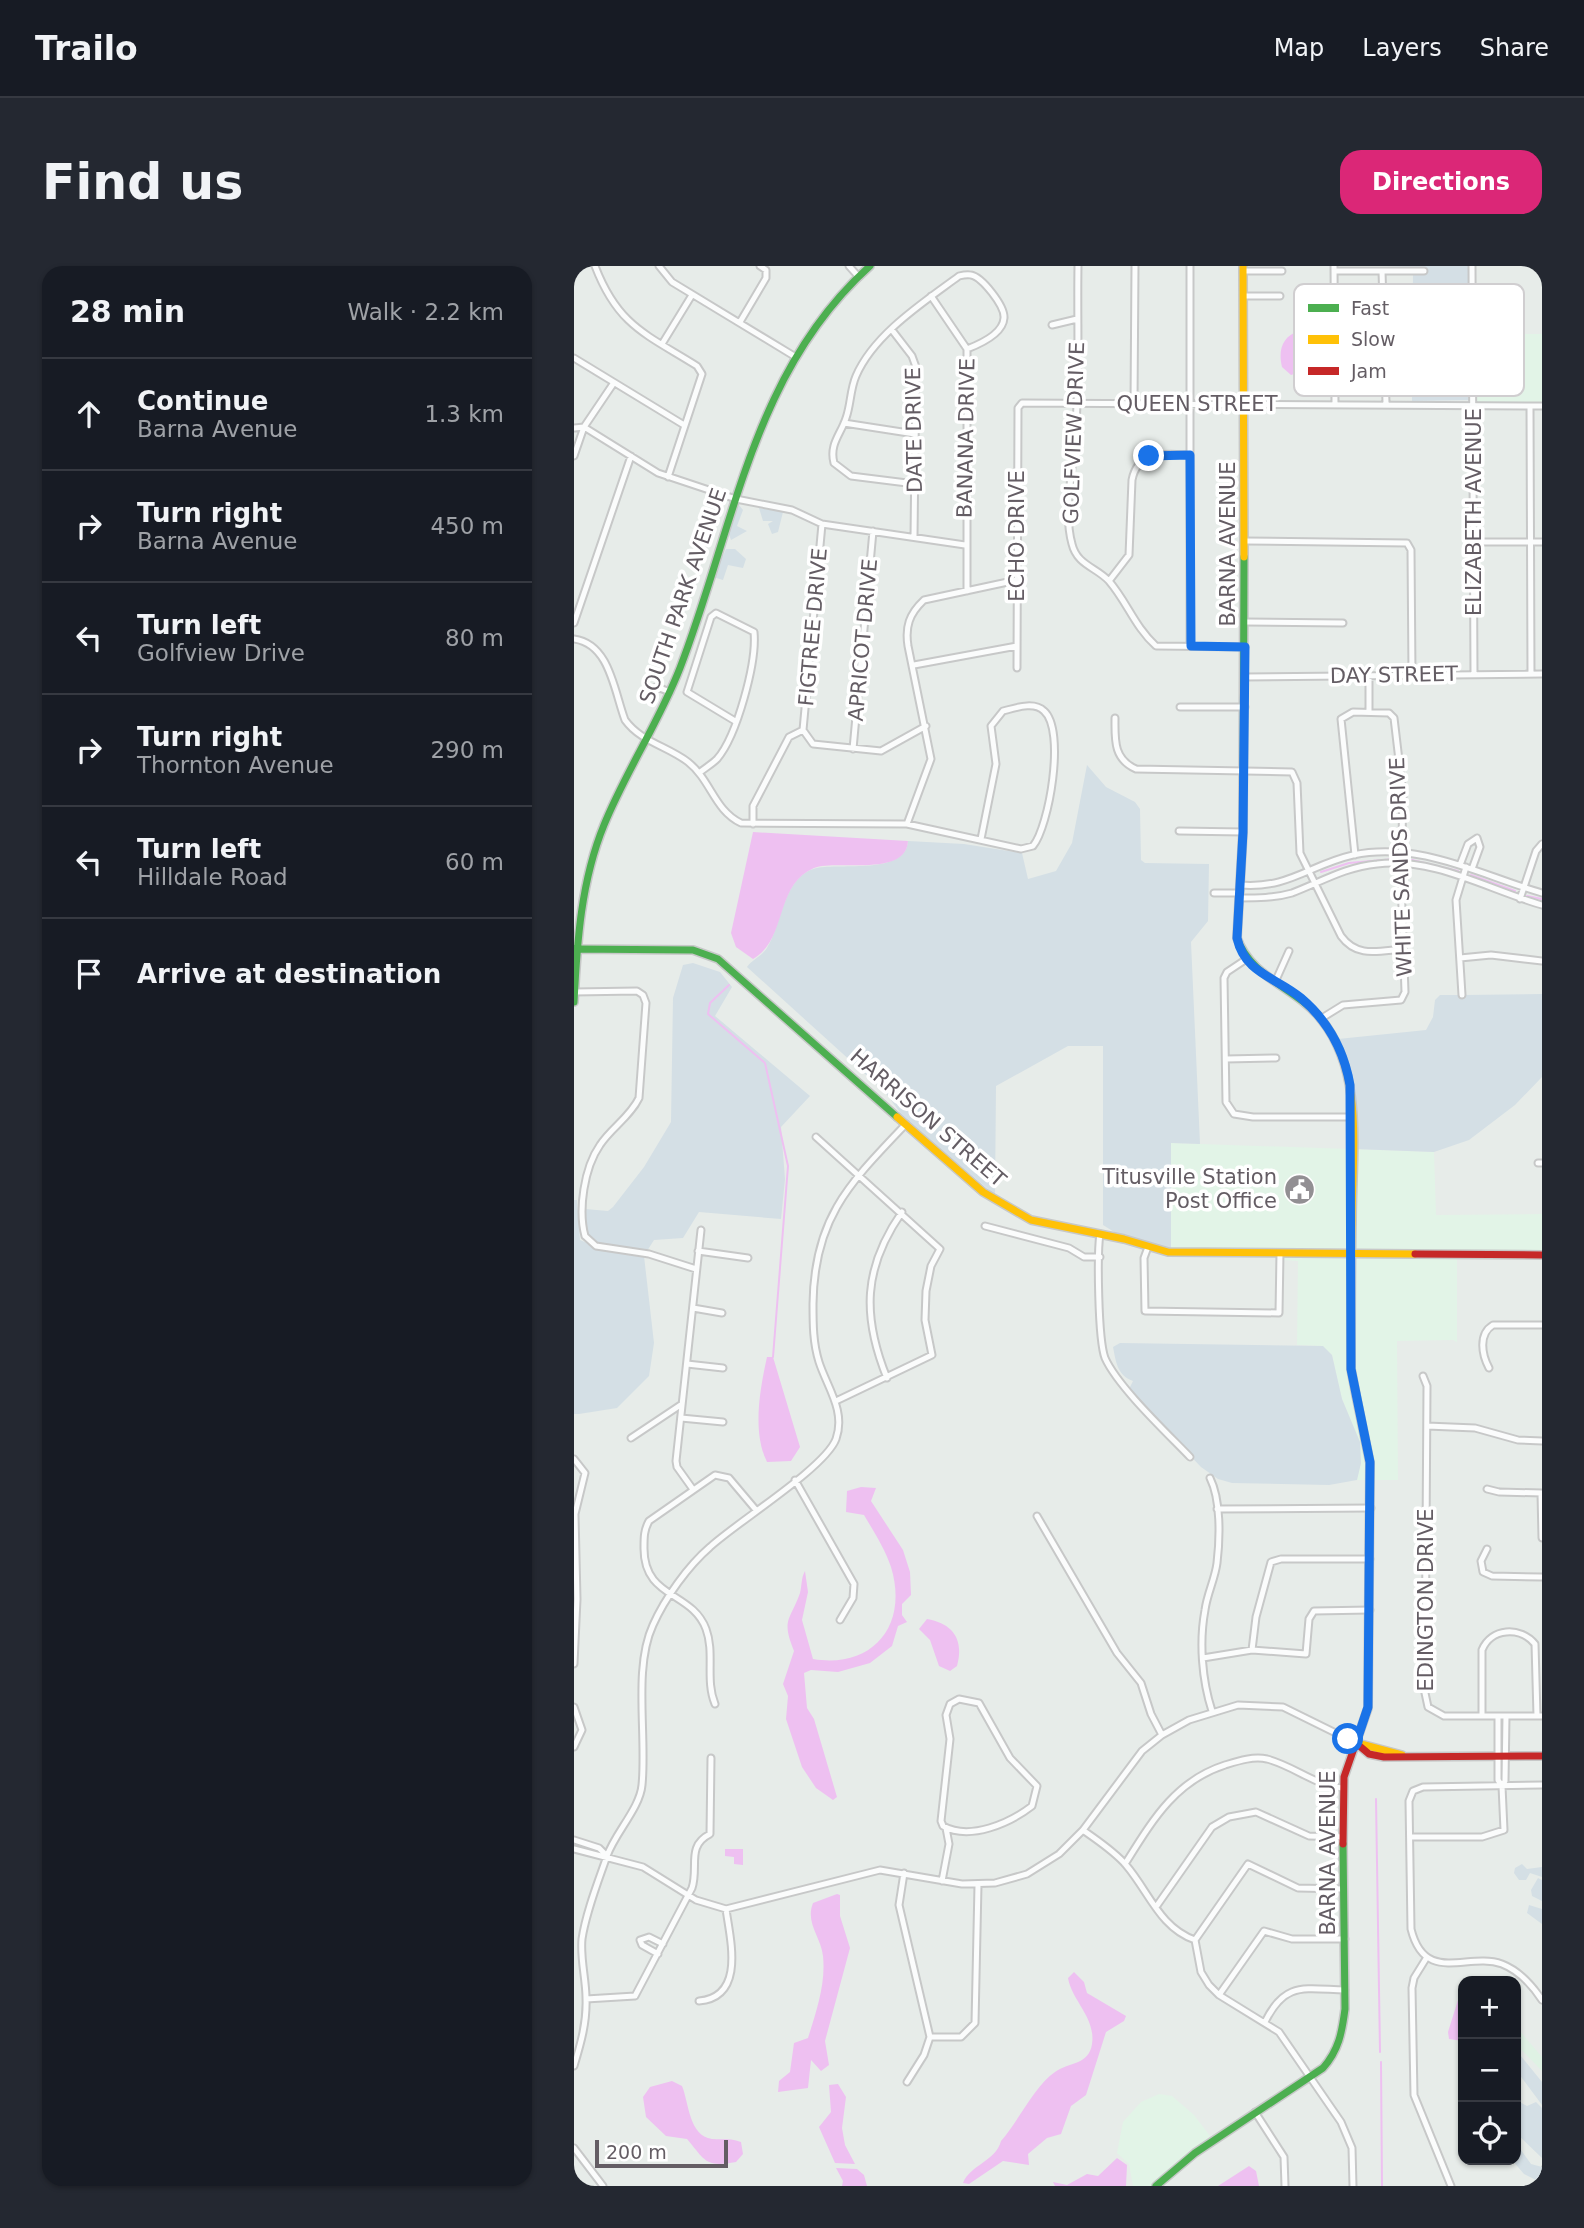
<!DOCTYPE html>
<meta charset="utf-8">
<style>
body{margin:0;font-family:"DejaVu Sans",sans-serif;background:#242831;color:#f1f3f6}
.controls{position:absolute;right:21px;bottom:21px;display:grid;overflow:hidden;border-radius:14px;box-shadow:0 2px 5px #0004}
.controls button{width:63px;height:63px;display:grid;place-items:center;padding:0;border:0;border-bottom:2px solid #363941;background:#171b24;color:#f1f3f6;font:35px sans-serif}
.scale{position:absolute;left:21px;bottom:18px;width:133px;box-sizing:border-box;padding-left:7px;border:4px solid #645d64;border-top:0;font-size:19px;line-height:24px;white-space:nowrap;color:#645d64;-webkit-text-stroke:5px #fff;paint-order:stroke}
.stop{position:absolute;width:21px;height:21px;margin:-16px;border:5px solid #1a73e8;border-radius:50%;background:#fff}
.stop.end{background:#1a73e8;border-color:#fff;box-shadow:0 2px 7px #0008}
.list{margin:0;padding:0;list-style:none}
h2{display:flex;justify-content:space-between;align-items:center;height:91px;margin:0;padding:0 28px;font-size:30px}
h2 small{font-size:23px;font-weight:400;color:#9ea1a6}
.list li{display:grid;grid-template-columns:46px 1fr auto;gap:21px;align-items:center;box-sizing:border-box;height:112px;padding:0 28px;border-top:2px solid #363941}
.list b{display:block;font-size:26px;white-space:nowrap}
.list p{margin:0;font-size:23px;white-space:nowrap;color:#9ea1a6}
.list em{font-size:23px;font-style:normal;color:#9ea1a6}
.icon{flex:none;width:38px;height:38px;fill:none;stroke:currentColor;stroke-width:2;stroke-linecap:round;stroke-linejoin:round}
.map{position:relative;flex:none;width:968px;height:1920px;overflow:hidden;border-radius:21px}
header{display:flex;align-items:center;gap:42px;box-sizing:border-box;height:98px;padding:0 35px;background:#171b24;border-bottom:2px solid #363941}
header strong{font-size:33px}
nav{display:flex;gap:38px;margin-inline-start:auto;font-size:24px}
.intro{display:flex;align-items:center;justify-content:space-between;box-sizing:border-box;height:168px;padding:0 42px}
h1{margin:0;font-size:49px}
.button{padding:18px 32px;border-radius:21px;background:#db2777;color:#fff;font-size:24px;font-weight:700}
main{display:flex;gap:42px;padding:0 42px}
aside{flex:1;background:#171b24;border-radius:21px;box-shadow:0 2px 5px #0004}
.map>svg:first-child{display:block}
.commercial{fill:#e2f4e7}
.green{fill:#d4dfe5}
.sand{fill:#dff2e4}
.water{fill:#eec0f1}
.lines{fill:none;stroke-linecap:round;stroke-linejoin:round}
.stream{stroke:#eec0f1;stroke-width:2}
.street-casing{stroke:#c7c8c8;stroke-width:9}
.fast-casing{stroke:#c7c8c8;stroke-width:10}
.slow-casing{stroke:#c7c8c8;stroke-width:10}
.jam-casing{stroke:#c7c8c8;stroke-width:10}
.street{stroke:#fbfcfc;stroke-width:5}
.fast{stroke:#4caf50;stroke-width:7}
.slow{stroke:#ffc107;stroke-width:7}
.jam{stroke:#c62828;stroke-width:7}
.route{stroke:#1a73e8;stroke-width:9}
.labels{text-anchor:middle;stroke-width:7;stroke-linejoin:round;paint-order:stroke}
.street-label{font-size:21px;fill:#645d64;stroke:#fff}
.poi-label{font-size:21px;fill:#645d64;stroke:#fff;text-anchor:end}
.key{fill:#fff;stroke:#d0ced0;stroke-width:2}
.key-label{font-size:19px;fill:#645d64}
</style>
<header>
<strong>Trailo</strong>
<nav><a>Map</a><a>Layers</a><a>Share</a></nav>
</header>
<div class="intro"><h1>Find us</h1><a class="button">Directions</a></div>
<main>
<aside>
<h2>28 min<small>Walk · 2.2 km</small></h2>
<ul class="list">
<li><svg class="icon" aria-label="ahead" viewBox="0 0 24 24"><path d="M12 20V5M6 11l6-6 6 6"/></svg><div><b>Continue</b><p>Barna Avenue</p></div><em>1.3 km</em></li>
<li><svg class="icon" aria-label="right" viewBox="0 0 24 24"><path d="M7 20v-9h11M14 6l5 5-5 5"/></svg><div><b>Turn right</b><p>Barna Avenue</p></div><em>450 m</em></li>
<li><svg class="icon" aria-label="left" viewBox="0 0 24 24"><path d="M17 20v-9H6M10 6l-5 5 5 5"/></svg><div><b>Turn left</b><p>Golfview Drive</p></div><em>80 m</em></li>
<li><svg class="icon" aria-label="right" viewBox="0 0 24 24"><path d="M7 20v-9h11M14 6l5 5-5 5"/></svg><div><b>Turn right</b><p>Thornton Avenue</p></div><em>290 m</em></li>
<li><svg class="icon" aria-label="left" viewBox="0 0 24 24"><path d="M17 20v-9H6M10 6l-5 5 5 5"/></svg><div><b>Turn left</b><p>Hilldale Road</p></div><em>60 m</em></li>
<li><svg class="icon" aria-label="arrive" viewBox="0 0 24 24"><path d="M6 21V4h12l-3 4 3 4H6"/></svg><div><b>Arrive at destination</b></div></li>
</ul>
</aside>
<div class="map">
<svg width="968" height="1920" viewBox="0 0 968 1920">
<rect width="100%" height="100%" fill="#e7ece9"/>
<path class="commercial" d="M 902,68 L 968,68 L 968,138 L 902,137 Z
M 597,877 L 776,883 L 776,986 L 597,983 Z
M 780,883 L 860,886 L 862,949 L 968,948 L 968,986 L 781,986 Z
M 708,990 L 776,991 L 775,1104 L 794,1197 L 794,1214 L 783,1214 L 787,1197 L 786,1176 L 768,1133 L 758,1089 L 748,1080 L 723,1079 L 724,995 L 708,994 Z
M 883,990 L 883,1076 L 879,1074 L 823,1075 L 824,1214 L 798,1214 L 794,1166 L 779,1103 L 781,991 Z
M 585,1828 L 598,1830 L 620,1849 L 636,1870 L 579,1920 L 559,1920 L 555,1898 L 543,1887 L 549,1856 L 567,1836 Z"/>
<path class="green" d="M 808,0 L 894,0 L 897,134 L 838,135 L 839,7 L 852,7 L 852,2 Z
M 165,239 L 169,244 L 163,260 L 173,265 L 157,274 L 154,266 Z
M 185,242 L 209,246 L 204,266 L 198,268 L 194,258 L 199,255 L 189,255 Z
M 152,283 L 161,283 L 172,293 L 169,302 L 154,299 L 149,314 L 139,311 Z
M 513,499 L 532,521 L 561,536 L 566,543 L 567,594 L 571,597 L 635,598 L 634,655 L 617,676 L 626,878 L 597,877 L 597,983 L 545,969 L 529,959 L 529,780 L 494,780 L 422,820 L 421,929 L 330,852 L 311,826 L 173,701 C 179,693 188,690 193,682 C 208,659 209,609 243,602 C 266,597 332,609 334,575 L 390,578 L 448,587 L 454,613 L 482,605 L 498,577 Z
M 119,697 L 146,706 L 158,721 L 141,750 L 236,830 L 207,861 L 211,913 L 207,953 L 125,946 L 109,972 L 80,974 L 73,985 L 36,981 L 23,977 L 13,969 L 11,943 L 34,945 L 39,941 L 70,901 L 97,856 L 99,732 L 109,699 Z
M 968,728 L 968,811 L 941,839 L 895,874 L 860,886 L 780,883 L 779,819 L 764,773 L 852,764 L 859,751 L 861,734 L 866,729 L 886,729 L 887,732 L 890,729 Z
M 0,934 L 3,934 L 6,974 L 35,986 L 70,990 L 80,1077 L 75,1110 L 43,1142 L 5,1148 L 0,1148 Z
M 546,1077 L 749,1080 L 758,1089 L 768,1133 L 786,1176 L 787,1197 L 783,1214 L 755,1219 L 658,1217 L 644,1213 L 627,1201 L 554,1125 L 559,1115 C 543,1109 542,1096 539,1081 Z
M 948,1598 L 953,1603 L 968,1601 L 968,1611 L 956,1607 L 952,1614 L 945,1614 L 940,1607 L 941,1602 Z
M 964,1612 L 968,1614 L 968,1635 L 958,1630 L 957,1624 Z
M 955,1639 L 968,1643 L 968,1658 L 953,1647 Z
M 942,1784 L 968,1816 L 968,1839 L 942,1804 Z
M 942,1834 L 953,1840 L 962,1836 L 968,1842 L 968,1892 L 942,1867 Z
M 942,1877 L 957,1898 L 968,1901 L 968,1917 L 950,1908 L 938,1894 L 942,1894 Z"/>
<path class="sand" d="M 944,1763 L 968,1791 L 968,1805 L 942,1778 Z"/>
<path class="water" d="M 725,65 L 735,67 L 732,104 L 717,109 L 708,101 C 704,85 708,70 725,65 Z
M 179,566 L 334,575 C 332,612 262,593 240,602 C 200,619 214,673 179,693 L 162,681 L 157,667 Z
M 193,1091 L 199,1091 L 226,1181 L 217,1195 L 193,1196 C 178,1166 186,1123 193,1091 Z
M 287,1221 L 302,1222 L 297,1235 L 329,1284 L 336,1306 L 337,1329 L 328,1338 L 328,1349 L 333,1356 L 324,1360 L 318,1380 L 296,1397 L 264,1406 L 237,1404 L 230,1407 L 233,1442 L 240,1453 L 263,1531 L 259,1534 L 242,1522 L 228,1501 L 212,1453 L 214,1430 L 209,1418 L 220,1385 C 207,1353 216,1355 226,1327 C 228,1319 227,1312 231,1305 L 234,1326 L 228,1354 L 239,1393 C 298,1403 335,1360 317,1301 C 311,1283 300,1266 290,1249 L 272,1246 L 273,1225 Z
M 353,1353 C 380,1358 390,1374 383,1400 L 376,1405 L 365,1400 L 356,1374 L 345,1363 Z
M 151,1583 L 169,1583 L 169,1599 L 160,1598 L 160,1591 L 151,1590 Z
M 263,1628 L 266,1629 L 266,1650 L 276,1682 L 251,1775 L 255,1799 L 247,1805 L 237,1794 L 234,1822 L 204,1826 L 205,1815 L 216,1806 L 220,1777 L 234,1772 C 242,1746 252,1718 249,1690 C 247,1671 231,1657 239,1637 Z
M 500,1706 L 510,1716 L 513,1727 L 552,1750 L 550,1755 L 532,1766 L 512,1829 L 497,1840 L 487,1868 L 473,1872 L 454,1888 L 455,1899 L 429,1895 L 395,1918 L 389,1917 C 396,1899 422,1895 427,1875 C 444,1856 461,1819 481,1806 C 495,1796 515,1799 518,1778 C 522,1752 498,1735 494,1712 Z
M 889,1732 L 889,1775 L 875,1773 L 874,1766 L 884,1734 Z
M 98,1815 L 108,1820 C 115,1837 115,1870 138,1873 C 148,1874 157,1872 167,1876 L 169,1888 L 162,1896 C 131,1902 131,1894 113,1873 L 92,1870 L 72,1851 L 69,1831 L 76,1821 Z
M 264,1818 L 272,1831 L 268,1862 L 271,1879 L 281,1898 L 261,1897 L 245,1861 L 257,1846 L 255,1819 Z
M 543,1892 L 553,1899 L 552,1920 L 481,1920 L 479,1916 L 493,1919 L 513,1908 L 524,1910 Z
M 675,1900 L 682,1905 L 685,1920 L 644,1920 Z
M 262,1902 L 283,1903 L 290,1909 L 293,1920 L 268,1920 L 269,1915 Z"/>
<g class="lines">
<path class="stream" d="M 834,593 L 884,605
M 747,606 L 775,597 L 821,593
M 897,609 L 941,625
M 953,630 L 968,633
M 155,719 L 136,737 L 134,748 L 191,797 L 214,900 L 199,1091
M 802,1533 L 806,1786
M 807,1796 L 808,1920"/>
<defs>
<path id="street" d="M 21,0 C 44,60 72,68 123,100 L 128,108 L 94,211
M 85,0 L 98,16 L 220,90
M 275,0 L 284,10
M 504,0 C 503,57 506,115 501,172 C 499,205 489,246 498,278 C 503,299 522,301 535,315 C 553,336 561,361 582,380 L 671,381
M 616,0 L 616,380
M 760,0 L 761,138
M 898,0 L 900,408
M 669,5 L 708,5
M 760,5 L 850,5
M 808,5 L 812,137
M 357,30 L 393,83 L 393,325
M 670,30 L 706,30
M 166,56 L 192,12 L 192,4 L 186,0
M 478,59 L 503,53
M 318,64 L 338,90 L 342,101 L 340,271
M 88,78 L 118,29
M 0,92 L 110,159
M 560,137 L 561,0
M 956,140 L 957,408
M 270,157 L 341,168
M 0,162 L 10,161 L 39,118
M 0,190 L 10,161 L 84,207 L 162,233 L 218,244 L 248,258 L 391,279
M 341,218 L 277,210 L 260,197 C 255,178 267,168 272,152 C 277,138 276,124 282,110 C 300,68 350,36 385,10 C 389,9 393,8 397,9 C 408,11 431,40 430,52 C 429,68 406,78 393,83
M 671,275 L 833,277 L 837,284 L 838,409
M 900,276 L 968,276
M 535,315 L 555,289 L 558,214 C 564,183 592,188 616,189
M 671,356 L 769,357
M 0,357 L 57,190
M 0,373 C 36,378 40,425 51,454 C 67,476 93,480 114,496 C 137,514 140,544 167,557 L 333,558 L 447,583 L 459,580 C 475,561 492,464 470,445 C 460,435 441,442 429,445 L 417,460 L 422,498 L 407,573
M 340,399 L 443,380
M 443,402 L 444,142 L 448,137 L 968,140
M 795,409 L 795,446
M 671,411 L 968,408
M 72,424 L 83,421 L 96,426
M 606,441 L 671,441
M 541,452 C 541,473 539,493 562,503 L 718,506 L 723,517 L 726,587 L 767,670 C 783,692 804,685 829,683
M 229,464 L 248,258
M 279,483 L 299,265
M 125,507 C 131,502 138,498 143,493 C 163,470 183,396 180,366 L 142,347 L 137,351 L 113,426 L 161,455
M 179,558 L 179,540 L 215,471 L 229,464 L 239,478 L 307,485 L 352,460
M 333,558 L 357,493 L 334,380 C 331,361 335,348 350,334 L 443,314
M 605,565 L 669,566
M 886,599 L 894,578 L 903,572 L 906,581 L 898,603
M 666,619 C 715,623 735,599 779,589 C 846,575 906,609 968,627
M 640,627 L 665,627
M 665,632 C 683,632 701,632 718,627 C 747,616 771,601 803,598 C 860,591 915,624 968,639
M 946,633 L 962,585 L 968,578
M 886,692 L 917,689 L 968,695
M 671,694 L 653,706 L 650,712 L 652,836 L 660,848 L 679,851 L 778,851
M 702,714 L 715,685
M 0,726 L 63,725 L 69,729 L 72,737 L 65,832 C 56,851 37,862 26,879 C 10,902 4,944 11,970 L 22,980 L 75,988 L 122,1003
M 888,729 L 882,634 L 892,601
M 748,752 L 769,739 L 827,734 L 831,726 L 827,615 L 829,528 L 820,452 L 815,447 L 779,446 L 767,453 L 781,589
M 652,793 L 702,792
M 242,871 L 366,983 L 357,1000 L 352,1025 L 351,1054 L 358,1089 L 262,1135
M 964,897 L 968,897
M 411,960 L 495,982 L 510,991 L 526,991
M 526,968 C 523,987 524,1073 531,1092 C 544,1121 593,1167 616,1191
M 574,981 L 570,992 L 571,1045 L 705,1047 L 706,987
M 124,985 L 174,992
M 119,1042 L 148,1047
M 113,1098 L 149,1102
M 915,1102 C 908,1089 904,1068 919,1059 L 968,1059
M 849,1110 L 853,1120 L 851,1427 L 854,1441 L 870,1450 L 968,1450
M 313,1112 C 288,1050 289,1002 328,946
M 107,1152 L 149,1156
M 853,1160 L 901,1162 L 944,1174 L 968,1175
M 57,1172 L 108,1138
M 0,1193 L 11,1207 L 1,1248 L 3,1333 L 0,1398
M 636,1212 C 647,1234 646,1272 643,1297 C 641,1313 633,1328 631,1344 C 625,1376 628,1414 638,1445
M 221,1214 L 280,1318 L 279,1332 L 266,1354
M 118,1222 L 103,1201 L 102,1195 L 127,964
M 913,1223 L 925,1226 L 968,1227
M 967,1227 L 968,1272
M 643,1243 L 797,1242
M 463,1250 L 543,1387 L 567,1417 L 577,1448 L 588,1469
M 913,1283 L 907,1295 L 909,1306 L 918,1310 L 968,1311
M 678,1384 L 682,1351 L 697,1296 L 707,1293 L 796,1293
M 629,1392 L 678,1384 L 732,1388 L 735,1353 L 740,1345 L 796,1344
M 385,1433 L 405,1437 L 436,1492 L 463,1520 L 458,1540 C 436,1557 396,1575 369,1560 L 367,1555 L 376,1473 L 372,1449 L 376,1438 Z
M 141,1438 C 131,1414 141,1387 132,1363 C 118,1325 69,1333 70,1281 C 70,1271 70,1264 75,1255 L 141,1209 L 155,1212 L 182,1244
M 0,1441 L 8,1464 L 0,1481
M 908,1450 L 908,1384 C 917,1362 946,1360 961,1378 L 963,1450
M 968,1519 L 849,1521 L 839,1525 L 835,1535 L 837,1663 C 851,1719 893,1686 928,1698 C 946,1705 958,1719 968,1734
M 928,1520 L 931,1515 L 932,1450
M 509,1564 C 524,1575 540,1585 552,1599 C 575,1626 586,1662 621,1674 L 627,1706 L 635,1719 L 645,1729 L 705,1766 L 767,1856 L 778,1882 L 779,1920
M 836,1571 L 908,1571 L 930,1564 L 928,1520 L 924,1514 L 924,1450
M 0,1574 L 25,1582 L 33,1590
M 0,1583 L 69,1601 L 122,1634 L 152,1643 L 306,1604 L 388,1618 L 421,1617 L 453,1608 L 485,1588 L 509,1564 L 568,1485 L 588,1469 L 615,1454 L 664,1439 L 709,1441 L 782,1477
M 551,1598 C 578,1555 601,1515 651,1499 C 664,1495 679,1490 693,1493 C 720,1500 740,1519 768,1522
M 330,1607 L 325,1639 L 356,1771 L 350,1789 L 333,1816
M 368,1615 L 375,1578 L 372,1562
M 582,1641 L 638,1561 L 655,1551 L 682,1546 L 735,1570 L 769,1571
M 621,1674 L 674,1598 L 724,1622 L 769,1623
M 84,1688 L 68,1679 L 66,1674 L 75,1671 L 89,1678
M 853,1691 L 840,1712 L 838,1722 L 840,1829 L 877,1920
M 645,1729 L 690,1665 L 718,1673 L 771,1673
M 61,1730 L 118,1622 C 125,1601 112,1580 136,1568 L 137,1492
M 12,1733 L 61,1730
M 125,1735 C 172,1731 156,1673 152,1643
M 691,1756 C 711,1715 730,1723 771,1724
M 356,1771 L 387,1771 L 401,1757 L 404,1619
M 0,1800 C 7,1777 13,1756 12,1732 C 12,1713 6,1692 8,1673 C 12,1646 24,1616 33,1590 C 41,1567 66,1542 68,1519 C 73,1470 59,1402 79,1359 C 91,1332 114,1300 136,1281 C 163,1256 251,1202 262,1173 C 272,1145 253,1121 245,1096 C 239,1077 239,1058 239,1038 C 240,951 276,917 332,858
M 681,1846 L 710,1891 L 711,1920
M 0,1882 L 29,1920"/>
<path id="fast" d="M 670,291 L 669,566 L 663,672 C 677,712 721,721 747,753
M 0,683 L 119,684 L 144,693 L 323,851
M 0,736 C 3,676 7,615 30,559 C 52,505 85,456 106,402 C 161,260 178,106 296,0
M 582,1920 L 621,1887 L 749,1802 C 765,1784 768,1766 771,1743 L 769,1578"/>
<path id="slow" d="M 669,0 L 670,291
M 747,753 C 791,807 778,889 778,954 C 777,1003 777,1053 777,1103 L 782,1129
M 323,851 L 409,926 L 457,954 L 550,973 L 594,986 L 841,988
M 783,1477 L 828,1489"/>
<path id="jam" d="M 841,988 L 968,989
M 782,1477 L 795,1488 L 810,1491 L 968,1490
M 769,1578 L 770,1511 L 794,1442 L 796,1197 L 782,1129"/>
</defs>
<use href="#street" class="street-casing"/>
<use href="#fast" class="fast-casing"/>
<use href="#slow" class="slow-casing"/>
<use href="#jam" class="jam-casing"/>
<use href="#street" class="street"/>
<use href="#fast" class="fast"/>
<use href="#slow" class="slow"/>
<use href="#jam" class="jam"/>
</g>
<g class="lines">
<path class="route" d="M 575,190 L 616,189 L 617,380 L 671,381 L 669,566 L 663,672 C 671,708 702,711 727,732 C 754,755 770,785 776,819 L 777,1103 L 796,1196 L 794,1441 L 782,1477 L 774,1473"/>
</g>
<defs>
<symbol id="civic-disc" viewBox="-11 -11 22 22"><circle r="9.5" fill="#928f93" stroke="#fff"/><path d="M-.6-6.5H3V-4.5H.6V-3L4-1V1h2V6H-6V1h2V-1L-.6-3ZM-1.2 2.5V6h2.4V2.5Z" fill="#fff"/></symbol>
</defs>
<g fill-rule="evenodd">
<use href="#civic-disc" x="708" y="906" width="35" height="35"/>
</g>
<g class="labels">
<g class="street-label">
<text x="623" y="145">QUEEN STREET</text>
<text transform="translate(340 164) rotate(-91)" y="7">DATE DRIVE</text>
<text transform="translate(500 167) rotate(-88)" y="7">GOLFVIEW DRIVE</text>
<text transform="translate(392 172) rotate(-89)" y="7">BANANA DRIVE</text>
<text transform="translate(900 246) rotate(-90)" y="7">ELIZABETH AVENUE</text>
<text transform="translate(443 270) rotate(-90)" y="7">ECHO DRIVE</text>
<text transform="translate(654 278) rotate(-90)" y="7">BARNA AVENUE</text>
<text transform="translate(109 330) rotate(-71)" y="7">SOUTH PARK AVENUE</text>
<text transform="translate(239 361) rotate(-85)" y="7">FIGTREE DRIVE</text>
<text transform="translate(289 374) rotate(-85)" y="7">APRICOT DRIVE</text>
<text transform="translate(820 409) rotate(-1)" y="7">DAY STREET</text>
<text transform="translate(827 601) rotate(-92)" y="7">WHITE SANDS DRIVE</text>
<text transform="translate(354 852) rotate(41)" y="7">HARRISON STREET</text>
<text transform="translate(852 1334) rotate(-90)" y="7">EDINGTON DRIVE</text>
<text transform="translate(754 1587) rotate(-90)" y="7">BARNA AVENUE</text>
</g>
<g class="poi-label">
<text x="703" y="918">Titusville Station<tspan x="703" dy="24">Post Office</tspan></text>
</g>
</g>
<rect x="720" y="18" width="230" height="112" rx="10" class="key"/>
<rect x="734" y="38" width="31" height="8" fill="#4caf50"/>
<rect x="734" y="69" width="31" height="9" fill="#ffc107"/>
<rect x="734" y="101" width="31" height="8" fill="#c62828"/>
<g class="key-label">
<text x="777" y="49">Fast</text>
<text x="777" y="80">Slow</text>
<text x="777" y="112">Jam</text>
</g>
</svg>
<div class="controls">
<button>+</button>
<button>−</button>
<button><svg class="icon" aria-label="locate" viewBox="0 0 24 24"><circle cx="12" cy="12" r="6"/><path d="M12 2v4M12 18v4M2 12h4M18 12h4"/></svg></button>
</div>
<div class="scale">200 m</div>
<div class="stop" style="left:774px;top:1473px"></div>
<div class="stop end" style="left:575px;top:190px"></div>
</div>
</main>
